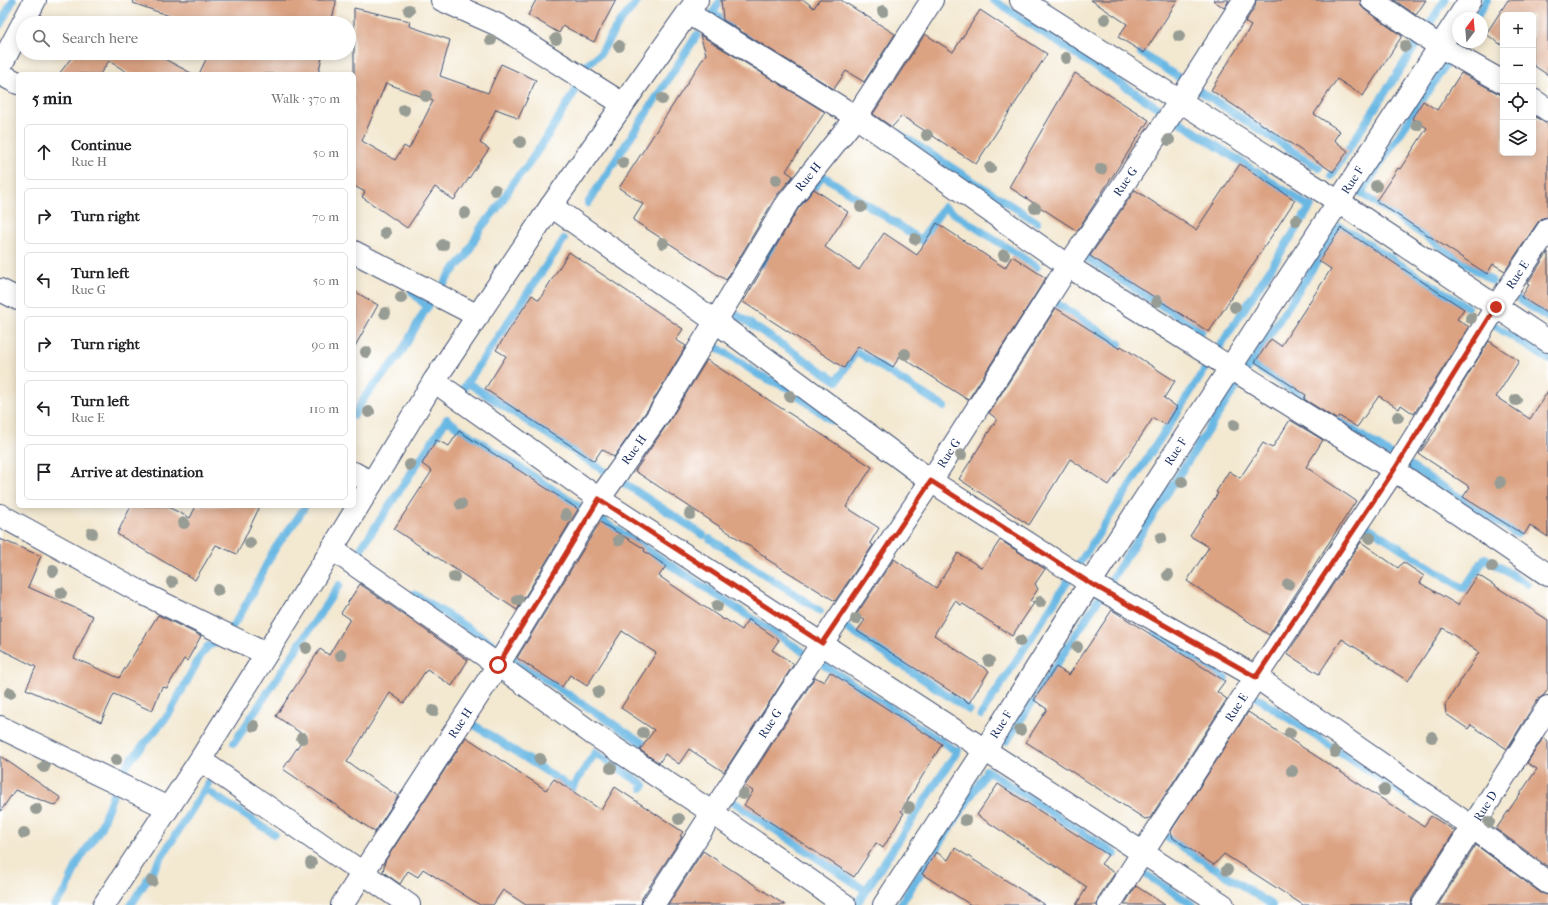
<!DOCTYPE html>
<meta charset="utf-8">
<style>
body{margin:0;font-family:"IM FELL French Canon",serif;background:#f2f2f2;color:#202124}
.controls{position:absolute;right:12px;top:12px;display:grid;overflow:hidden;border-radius:6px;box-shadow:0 2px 10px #0003}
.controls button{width:36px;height:36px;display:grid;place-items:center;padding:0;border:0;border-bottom:1px solid #e0e0e0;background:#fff;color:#202124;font:20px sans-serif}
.compass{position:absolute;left:1452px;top:12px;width:36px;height:36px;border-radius:50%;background:#fff;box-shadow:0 2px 10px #0003;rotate:16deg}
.stop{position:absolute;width:12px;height:12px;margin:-9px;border:3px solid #c8321e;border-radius:50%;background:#fff}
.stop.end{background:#c8321e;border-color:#fff;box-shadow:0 1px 4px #0008}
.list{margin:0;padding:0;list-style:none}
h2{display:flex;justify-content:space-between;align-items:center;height:52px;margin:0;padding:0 16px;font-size:17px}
h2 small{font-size:13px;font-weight:400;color:#757577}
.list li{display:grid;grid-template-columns:26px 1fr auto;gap:12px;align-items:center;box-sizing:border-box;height:56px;margin:0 8px 8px;padding:0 8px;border:1px solid #e0e0e0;border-radius:6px}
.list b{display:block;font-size:15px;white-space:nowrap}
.list p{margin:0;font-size:13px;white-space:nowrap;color:#757577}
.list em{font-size:13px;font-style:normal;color:#757577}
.icon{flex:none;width:22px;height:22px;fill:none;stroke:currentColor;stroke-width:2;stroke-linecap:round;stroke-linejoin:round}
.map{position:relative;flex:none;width:1548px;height:905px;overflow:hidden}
.search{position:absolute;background:#fff;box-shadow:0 2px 10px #0003;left:16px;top:16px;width:340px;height:44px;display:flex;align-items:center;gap:10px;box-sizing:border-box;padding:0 14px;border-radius:22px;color:#757577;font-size:15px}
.panel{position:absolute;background:#fff;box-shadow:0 2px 10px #0003;left:16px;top:72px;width:340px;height:436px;border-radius:6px}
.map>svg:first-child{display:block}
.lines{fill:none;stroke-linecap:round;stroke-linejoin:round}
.stream{stroke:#69b8e4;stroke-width:8}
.building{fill:#dca383;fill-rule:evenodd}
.minor-casing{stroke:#3b4b6f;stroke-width:24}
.minor{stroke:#fff;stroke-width:22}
.tree{fill:#979c94}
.route{stroke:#c8321e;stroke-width:5}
.labels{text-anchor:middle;stroke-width:3.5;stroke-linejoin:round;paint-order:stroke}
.street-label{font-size:12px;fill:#1b2f5e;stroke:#fff}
</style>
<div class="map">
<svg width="1548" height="905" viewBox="0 0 1548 905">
<rect width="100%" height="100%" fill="#fff"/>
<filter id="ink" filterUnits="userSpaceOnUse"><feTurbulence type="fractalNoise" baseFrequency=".025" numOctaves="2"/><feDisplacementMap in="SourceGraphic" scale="8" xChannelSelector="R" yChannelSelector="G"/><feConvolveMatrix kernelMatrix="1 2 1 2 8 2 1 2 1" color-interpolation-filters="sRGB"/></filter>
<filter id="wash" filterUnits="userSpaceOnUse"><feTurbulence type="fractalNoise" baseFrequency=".012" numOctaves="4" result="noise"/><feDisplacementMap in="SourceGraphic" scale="16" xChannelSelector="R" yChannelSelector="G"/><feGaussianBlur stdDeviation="0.9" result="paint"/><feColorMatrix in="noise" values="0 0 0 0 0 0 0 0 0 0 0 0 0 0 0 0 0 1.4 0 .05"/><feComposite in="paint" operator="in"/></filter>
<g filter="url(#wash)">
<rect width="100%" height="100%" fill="#f3e8d0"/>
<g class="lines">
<path class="stream" d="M 993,0 L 1310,207
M 714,13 L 731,24
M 711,16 L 721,0
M 1476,18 L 1487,0
M 0,25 L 13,0
M 746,34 L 799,69
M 1141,53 L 1319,168
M 1452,55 L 1361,193 L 1492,281
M 898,133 L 1037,222
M 1331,176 L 1445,0
M 588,203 L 697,35
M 803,205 L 822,175 L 921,240 L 944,207 L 1037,267
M 1081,254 L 1201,331
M 762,264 L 792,221
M 412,292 L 423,303
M 1052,300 L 1119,344
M 1520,300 L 1548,318
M 731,311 L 837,381 L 856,351 L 944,407
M 1489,322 L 1548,359
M 712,344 L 759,375 L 788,388 L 832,421
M 1252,364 L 1313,403
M 468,383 L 606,472
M 463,389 L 564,239
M 1327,413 L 1390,454
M 354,415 L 366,395 L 400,355 L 424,312 L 451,273 L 467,255 L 480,229 L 499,206 L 514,181 L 528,165 L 550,132 L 575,91 L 583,68 L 600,54 L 619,23 L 639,0
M 447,420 L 583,509
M 1405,463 L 1517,534
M 621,481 L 703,535
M 597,517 L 802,651
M 1362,528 L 1365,525 L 1464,589 L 1485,558 L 1527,584
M 710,539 L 820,611
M 363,560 L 356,556 L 447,419
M 414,594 L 493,644
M 842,625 L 969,710
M 1156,632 L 1225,678
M 508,655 L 644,744
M 816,660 L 956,751
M 1253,695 L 1418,803
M 981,715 L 1311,206
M 466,724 L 468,721 L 572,788 L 595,753 L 644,785 L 642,788
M 1007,741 L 1340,226 L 1467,307
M 234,743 L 339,585
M 986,770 L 1115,854
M 206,790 L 274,834
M 731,795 L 729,799 L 865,890
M 1166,829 L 1162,834 L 1272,905
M 1139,870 L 1193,905
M 54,905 L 66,891 L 78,862 L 100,829 L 120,776 L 129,762 L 169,714 L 201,655 L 208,646 C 233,643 261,573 273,552 C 283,535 296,523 305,506
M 131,905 L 208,784
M 856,905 L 958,750
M 900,905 L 987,771"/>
</g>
<g id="blocks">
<path class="building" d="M 134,0 L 336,0 L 336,3 L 331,23 L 189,23 L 133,3 Z
M 536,0 L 616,0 L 594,42 L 563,26 L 559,33 L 528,15 Z
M 721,0 L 804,0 L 814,8 L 819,0 L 841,0 L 895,34 L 864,82 L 846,71 L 834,89 L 723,20 Z
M 1091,0 L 1178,0 L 1144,53 L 1118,37 L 1127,24 Z
M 1213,0 L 1229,0 L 1224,8 Z
M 1256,0 L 1360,0 L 1361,6 L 1365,10 L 1402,36 L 1363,96 L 1337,79 L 1314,114 L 1340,131 L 1334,140 L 1348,151 L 1333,172 L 1211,90 L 1251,26 L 1245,22 L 1255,7 Z
M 1394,0 L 1426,0 L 1416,15 Z
M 1508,0 L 1548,0 L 1548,75 L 1533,65 L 1533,15 L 1503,15 L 1503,46 L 1486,34 Z
M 354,8 L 410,21 L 409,26 L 450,40 L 440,76 L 488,93 L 501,64 L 536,80 L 518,119 L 512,115 L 496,109 L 480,143 L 489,149 L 454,200 L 435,187 L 407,228 L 362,197 L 365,192 L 354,186 ZM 386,83 L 433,101 L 409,149 L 404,146 L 395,160 L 362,141 Z
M 980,10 L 1047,54 L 976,164 L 902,116 L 892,127 L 873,114 L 925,34 L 953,52 Z
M 700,35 L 825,112 L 786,171 L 793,176 L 777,195 L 726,280 L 633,220 L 643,204 L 619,188 L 706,54 Z
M 75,53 L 153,53 L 193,74 L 130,74 L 109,61 L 100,74 L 59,74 Z
M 209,53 L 323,53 L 318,74 L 199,74 Z
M 1075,73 L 1149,120 L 1077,231 L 1009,187 Z
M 1461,73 L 1503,96 L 1503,153 L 1533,153 L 1533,115 L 1548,125 L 1548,217 L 1542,218 L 1538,222 L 1505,271 L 1493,264 L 1487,274 L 1376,201 L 1398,168 L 1400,169 L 1427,128 L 1412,118 L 1423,101 L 1437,110 Z
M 1240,164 L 1295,200 L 1209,332 L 1090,256 L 1135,190 L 1196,230 Z
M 814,189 L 848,212 L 825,247 L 859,270 L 884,233 L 917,255 L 937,223 L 1005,268 L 1012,256 L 1046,278 L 968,400 L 900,356 L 893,367 L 858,346 L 844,368 L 743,302 L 798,209 Z
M 1341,228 L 1464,309 L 1457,319 L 1469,327 L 1414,414 L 1401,405 L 1399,409 L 1379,396 L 1357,427 L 1339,416 L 1336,419 L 1304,399 L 1306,395 L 1255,362 L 1271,339 L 1281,346 L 1331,269 L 1319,261 Z
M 569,252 L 683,329 L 676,340 L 686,346 L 648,409 L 614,457 L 602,449 L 594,461 L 485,389 L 506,356 L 496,350 L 532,295 L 539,300 Z
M 1548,252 L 1548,314 L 1521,297 L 1529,285 L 1527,284 Z
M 354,291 L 378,305 L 354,348 Z
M 1056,308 L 1120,349 L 1121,346 L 1175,381 L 1164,398 L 1177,407 L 1166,425 L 1153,418 L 1109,485 L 1070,459 L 1029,525 L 959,479 L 997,419 L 989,413 Z
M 1489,341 L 1519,361 L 1496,397 L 1530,419 L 1548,391 L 1548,537 L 1530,525 L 1524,535 L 1463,497 L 1470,487 L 1419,454 L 1437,428 L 1435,428 Z
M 707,360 L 872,467 L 846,507 L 879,528 L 870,543 L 873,545 L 835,601 L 765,558 L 766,557 L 635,471 L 668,423 Z
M 1290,420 L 1323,440 L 1306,467 L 1356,501 L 1269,635 L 1187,581 L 1209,547 L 1190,536 L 1218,493 L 1216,492 L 1229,471 L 1240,478 L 1263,443 L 1272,448 Z
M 459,431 L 578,509 L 517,610 L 394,529 L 432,471 L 422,464 L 436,440 L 449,446 Z
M 131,506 L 166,506 L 190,518 L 196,506 L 260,506 L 237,554 L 216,545 L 195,580 L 117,534 Z
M 600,522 L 645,549 L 644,551 L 666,566 L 659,576 L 724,620 L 725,619 L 742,630 L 748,619 L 779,640 L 772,650 L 794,664 L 724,772 L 689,749 L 679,764 L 665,754 L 659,763 L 640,750 L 654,730 L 621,708 L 656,653 L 622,631 L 587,686 L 570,675 L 562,687 L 517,658 Z
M 0,539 L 41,556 L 28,587 L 93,616 L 74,658 L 119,678 L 158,615 L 201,636 L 187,661 L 184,659 L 167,688 L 162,687 L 152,711 L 114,694 L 101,722 L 26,689 L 36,667 L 0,649 Z
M 1000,540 L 1045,569 L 1035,584 L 1038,589 L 1030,601 L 1034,603 L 1012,636 L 963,604 L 961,605 L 955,601 L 934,635 L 989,671 L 969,703 L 857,631 L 865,620 L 856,615 L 894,559 L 936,588 L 958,553 L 982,568 Z
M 1361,542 L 1398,568 L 1403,562 L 1424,576 L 1420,583 L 1458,605 L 1478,575 L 1548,620 L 1548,689 L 1544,695 L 1537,700 L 1507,749 L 1471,725 L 1468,729 L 1446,714 L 1445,705 L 1479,652 L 1443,628 L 1408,681 L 1342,639 L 1319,674 L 1287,654 Z
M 360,584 L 468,660 L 452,686 L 427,669 L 404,703 L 390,693 L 347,762 L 398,796 L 375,832 L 283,769 L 305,736 L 276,716 L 320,649 L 329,655 L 350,619 L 341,613 Z
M 1112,610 L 1225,681 L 1217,692 L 1227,699 L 1150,818 L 1145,819 L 1026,742 L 1047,709 L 1034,700 L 1056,667 L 1069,675 Z
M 830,672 L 942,744 L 901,811 L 904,813 L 883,848 L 876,843 L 854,877 L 744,805 L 753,791 L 745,786 L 815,677 L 824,682 Z
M 1248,712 L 1424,826 L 1431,816 L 1455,831 L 1412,898 L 1411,905 L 1303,905 L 1224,854 L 1214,865 L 1173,838 L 1171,831 Z
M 466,737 L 546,790 L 554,779 L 601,810 L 615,787 L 683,832 L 680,836 L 682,837 L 642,898 L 641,905 L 526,905 L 503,890 L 493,905 L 480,905 L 423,869 L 418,877 L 408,871 L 400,884 L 383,872 L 385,861 Z
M 1543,738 L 1548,742 L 1548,867 L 1496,829 L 1537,769 L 1527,763 Z
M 0,756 L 61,798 L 56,806 L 15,790 L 0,812 Z
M 998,784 L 1108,855 L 1101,864 L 1115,873 L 1098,898 L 1097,905 L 1076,905 L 1087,887 L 977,815 Z
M 1476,845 L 1541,893 L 1548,895 L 1548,905 L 1438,905 Z
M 955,848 L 1045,905 L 971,905 L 922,874 L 936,852 L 948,860 Z
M 703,851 L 785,905 L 668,905 Z
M 1136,886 L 1165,905 L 1124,905 Z"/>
</g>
</g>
<g filter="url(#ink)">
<use href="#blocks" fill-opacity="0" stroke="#3b4b6f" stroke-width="1"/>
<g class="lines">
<defs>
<g id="minor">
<path d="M 442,0 L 498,25 L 623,104"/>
<path d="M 1021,0 L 1339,202 L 1548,341"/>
<path d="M 1372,0 L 1439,46 L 1503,82"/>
<path d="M 688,13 L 856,117 L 1068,266 L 1394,470 L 1548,575"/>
<path d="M 0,67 L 35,0"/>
<path d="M 0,74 L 18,83"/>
<path d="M 1533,100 L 1548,110"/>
<path d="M 551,206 L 715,321 L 931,481 L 1090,583 L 1256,677 L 1472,827 L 1548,883"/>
<path d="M 354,252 L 478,316"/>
<path d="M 0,290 L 18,299"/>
<path d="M 434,381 L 599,499 L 1223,905"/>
<path d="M 354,473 L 372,483"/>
<path d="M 0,515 L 144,594 L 266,654"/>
<path d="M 332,549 L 498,665 L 593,734 L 713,813 L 845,905"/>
<path d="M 0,727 L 168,808"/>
<path d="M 200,760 L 409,905"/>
<path d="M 104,905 L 200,760 L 332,549 L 434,381 L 551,206 L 697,0"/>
<path id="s1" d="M 342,905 L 498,665 L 599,499 L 658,416 L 788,202 L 856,117 L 932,0"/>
<path id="s2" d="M 653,905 L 822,643 L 931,481 L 1068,266 L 1180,101 L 1244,0"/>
<path id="s3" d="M 884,905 L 985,750 L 1090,583 L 1470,0"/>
<path id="s4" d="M 1109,905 L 1256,677 L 1394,470 L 1496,307 L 1548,229"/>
<path id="s5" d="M 1423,905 L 1548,707"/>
</g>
</defs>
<use href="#minor" class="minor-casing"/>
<use href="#minor" class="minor"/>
</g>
<g class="tree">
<circle cx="409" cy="10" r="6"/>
<circle cx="883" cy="11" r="6"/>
<circle cx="1105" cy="19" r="6"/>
<circle cx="1179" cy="36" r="6"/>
<circle cx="556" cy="39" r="6"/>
<circle cx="491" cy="40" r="6"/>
<circle cx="619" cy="46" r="6"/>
<circle cx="1405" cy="46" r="6"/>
<circle cx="1066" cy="58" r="6"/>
<circle cx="426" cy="96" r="6"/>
<circle cx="662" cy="99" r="6"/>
<circle cx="404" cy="110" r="6"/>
<circle cx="1417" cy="125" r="6"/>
<circle cx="927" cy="135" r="6"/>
<circle cx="1169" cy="140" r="6"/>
<circle cx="520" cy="142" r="6"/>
<circle cx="623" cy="163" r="6"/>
<circle cx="990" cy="168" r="6"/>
<circle cx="1101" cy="169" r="6"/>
<circle cx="776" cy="180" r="6"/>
<circle cx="1376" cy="186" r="6"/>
<circle cx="495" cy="190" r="6"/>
<circle cx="861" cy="207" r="6"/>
<circle cx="1035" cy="208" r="6"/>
<circle cx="465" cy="213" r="6"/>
<circle cx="1296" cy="220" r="6"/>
<circle cx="385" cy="233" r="6"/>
<circle cx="915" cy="239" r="6"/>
<circle cx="663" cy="243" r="6"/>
<circle cx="443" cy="245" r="6"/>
<circle cx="1004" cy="255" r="6"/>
<circle cx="401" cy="298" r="6"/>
<circle cx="1157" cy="301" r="6"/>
<circle cx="1235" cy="307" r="6"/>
<circle cx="385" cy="313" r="6"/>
<circle cx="1471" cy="318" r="6"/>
<circle cx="366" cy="352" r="6"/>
<circle cx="905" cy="354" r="6"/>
<circle cx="790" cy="396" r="6"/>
<circle cx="1516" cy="400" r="6"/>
<circle cx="369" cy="412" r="6"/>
<circle cx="1398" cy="417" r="6"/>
<circle cx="1234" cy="425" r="6"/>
<circle cx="961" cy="455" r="6"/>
<circle cx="410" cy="465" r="6"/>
<circle cx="1182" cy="482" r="6"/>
<circle cx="1500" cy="482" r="6"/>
<circle cx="461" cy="504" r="6"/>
<circle cx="690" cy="514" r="6"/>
<circle cx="566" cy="515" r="6"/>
<circle cx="184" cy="523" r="6"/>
<circle cx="92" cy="533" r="6"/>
<circle cx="1161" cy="538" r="6"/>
<circle cx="1370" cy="538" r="6"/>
<circle cx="619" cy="540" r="6"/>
<circle cx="250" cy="543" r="6"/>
<circle cx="1492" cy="567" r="6"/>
<circle cx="53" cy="571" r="6"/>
<circle cx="1168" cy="575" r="6"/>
<circle cx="454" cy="577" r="6"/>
<circle cx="172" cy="582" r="6"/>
<circle cx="1288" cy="584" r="6"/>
<circle cx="218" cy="590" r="6"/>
<circle cx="61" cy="593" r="6"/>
<circle cx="518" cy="600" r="6"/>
<circle cx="1040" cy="602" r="6"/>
<circle cx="717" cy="606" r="6"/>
<circle cx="856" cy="619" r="6"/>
<circle cx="1020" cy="641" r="6"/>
<circle cx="1077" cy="647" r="6"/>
<circle cx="306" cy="648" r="6"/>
<circle cx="341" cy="655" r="6"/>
<circle cx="989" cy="661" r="6"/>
<circle cx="598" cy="692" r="6"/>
<circle cx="10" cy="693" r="6"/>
<circle cx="433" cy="711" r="6"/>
<circle cx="254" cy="726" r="6"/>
<circle cx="1020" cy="730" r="6"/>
<circle cx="643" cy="733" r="6"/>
<circle cx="1290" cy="733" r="6"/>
<circle cx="1432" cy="737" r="6"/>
<circle cx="302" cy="738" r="6"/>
<circle cx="1335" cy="752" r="6"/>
<circle cx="540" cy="759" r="6"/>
<circle cx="116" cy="760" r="6"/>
<circle cx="44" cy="767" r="6"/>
<circle cx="611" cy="768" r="6"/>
<circle cx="1292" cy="771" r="6"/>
<circle cx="1384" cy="790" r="6"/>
<circle cx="743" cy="794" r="6"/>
<circle cx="909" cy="807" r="6"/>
<circle cx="36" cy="809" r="6"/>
<circle cx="679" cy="819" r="6"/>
<circle cx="965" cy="820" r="6"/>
<circle cx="1489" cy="822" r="6"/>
<circle cx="24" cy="833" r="6"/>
<circle cx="311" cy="863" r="6"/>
<circle cx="1227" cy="870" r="6"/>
<circle cx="152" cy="881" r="6"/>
</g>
</g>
<g class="lines" filter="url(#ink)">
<path class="route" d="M 498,665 L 599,499 L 822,643 L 931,481 L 1090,583 L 1256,677 L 1394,470 L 1496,307"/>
</g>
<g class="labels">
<g class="street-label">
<text dy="4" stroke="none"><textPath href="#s1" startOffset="865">Rue H</textPath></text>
<text dy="4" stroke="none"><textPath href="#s3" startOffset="863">Rue F</textPath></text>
<text dy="4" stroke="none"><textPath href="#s2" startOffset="864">Rue G</textPath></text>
<text dy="4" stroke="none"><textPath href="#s4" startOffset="751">Rue E</textPath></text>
<text dy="4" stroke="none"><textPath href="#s1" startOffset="541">Rue H</textPath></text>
<text dy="4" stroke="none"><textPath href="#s3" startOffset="539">Rue F</textPath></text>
<text dy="4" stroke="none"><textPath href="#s2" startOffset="540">Rue G</textPath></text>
<text dy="4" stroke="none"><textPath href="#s4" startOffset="235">Rue E</textPath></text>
<text dy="4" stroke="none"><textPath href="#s1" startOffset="217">Rue H</textPath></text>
<text dy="4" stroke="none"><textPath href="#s2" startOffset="216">Rue G</textPath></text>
<text dy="4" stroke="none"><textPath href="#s3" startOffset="215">Rue F</textPath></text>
<text dy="4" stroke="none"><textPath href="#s5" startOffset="117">Rue D</textPath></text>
</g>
</g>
</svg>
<div class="controls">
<button>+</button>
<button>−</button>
<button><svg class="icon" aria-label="locate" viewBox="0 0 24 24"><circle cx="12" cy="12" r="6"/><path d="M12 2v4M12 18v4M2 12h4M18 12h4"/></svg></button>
<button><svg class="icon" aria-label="layers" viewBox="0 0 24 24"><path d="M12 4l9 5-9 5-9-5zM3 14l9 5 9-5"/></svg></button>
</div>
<svg class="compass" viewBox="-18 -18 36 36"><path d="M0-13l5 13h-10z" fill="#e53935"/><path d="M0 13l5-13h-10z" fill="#757577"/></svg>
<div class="stop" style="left:498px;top:665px"></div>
<div class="stop end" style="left:1496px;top:307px"></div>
<div class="search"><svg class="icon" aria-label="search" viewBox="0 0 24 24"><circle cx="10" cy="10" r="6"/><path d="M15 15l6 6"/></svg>Search here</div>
<section class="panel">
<h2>5 min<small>Walk · 370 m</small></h2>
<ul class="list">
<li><svg class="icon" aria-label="ahead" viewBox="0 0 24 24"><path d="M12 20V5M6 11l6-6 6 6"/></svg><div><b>Continue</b><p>Rue H</p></div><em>50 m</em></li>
<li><svg class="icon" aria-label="right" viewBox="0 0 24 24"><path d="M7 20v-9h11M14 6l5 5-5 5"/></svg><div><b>Turn right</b></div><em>70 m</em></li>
<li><svg class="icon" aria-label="left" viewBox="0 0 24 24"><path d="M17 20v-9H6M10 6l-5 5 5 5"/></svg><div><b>Turn left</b><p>Rue G</p></div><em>50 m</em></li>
<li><svg class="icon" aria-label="right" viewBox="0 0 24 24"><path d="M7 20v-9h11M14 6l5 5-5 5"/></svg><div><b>Turn right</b></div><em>90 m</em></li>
<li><svg class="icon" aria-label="left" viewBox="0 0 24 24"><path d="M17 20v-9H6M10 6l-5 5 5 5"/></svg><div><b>Turn left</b><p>Rue E</p></div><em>110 m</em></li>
<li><svg class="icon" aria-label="arrive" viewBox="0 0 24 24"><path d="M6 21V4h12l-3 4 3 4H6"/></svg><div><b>Arrive at destination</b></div></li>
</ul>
</section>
</div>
